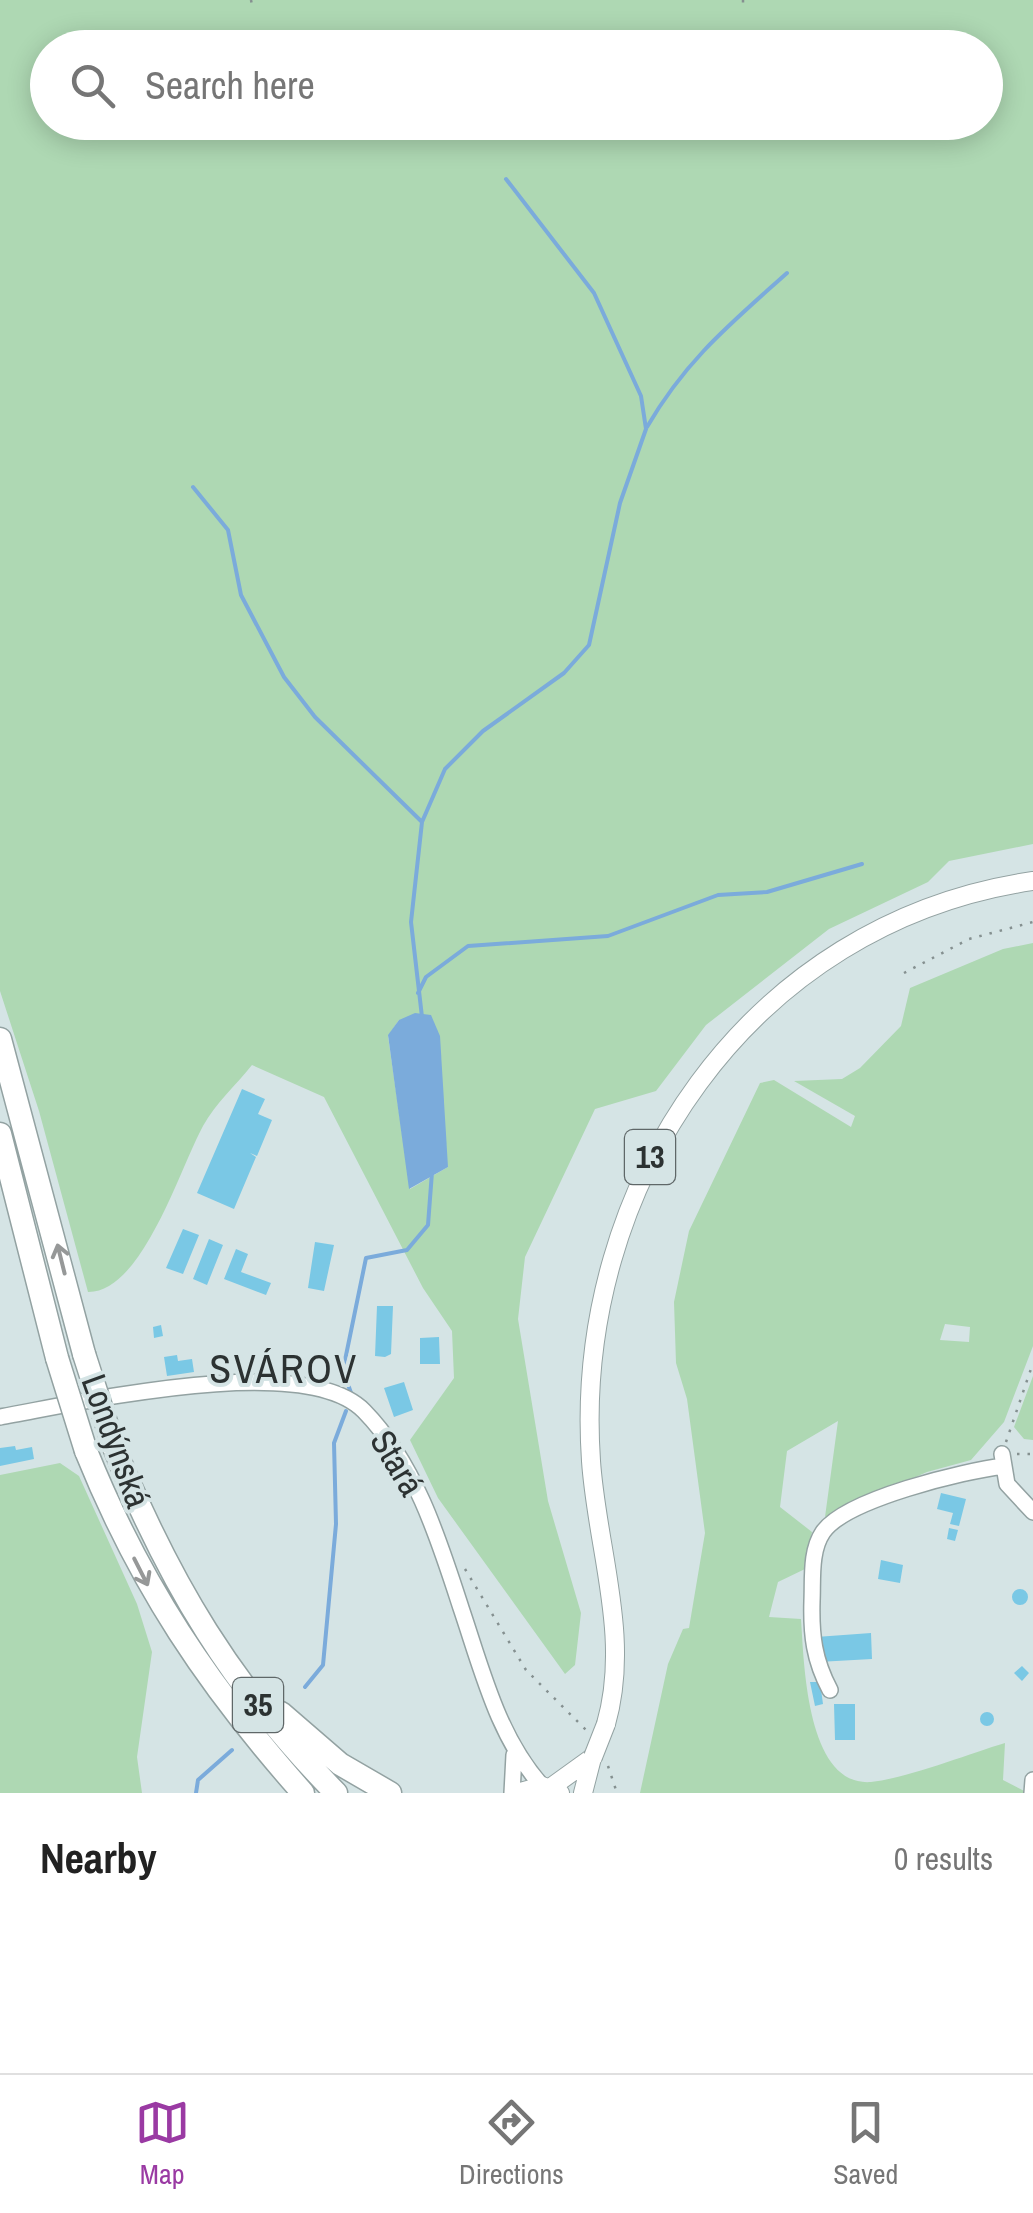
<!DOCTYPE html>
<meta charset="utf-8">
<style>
body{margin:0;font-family:"Archivo Narrow",sans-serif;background:#f6f6f6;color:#222}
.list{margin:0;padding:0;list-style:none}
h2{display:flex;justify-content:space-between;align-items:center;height:130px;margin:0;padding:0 40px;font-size:42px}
h2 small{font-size:32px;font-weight:400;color:#767676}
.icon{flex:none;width:55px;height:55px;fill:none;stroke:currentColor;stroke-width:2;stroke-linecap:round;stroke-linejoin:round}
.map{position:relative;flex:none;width:1033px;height:1793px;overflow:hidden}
.search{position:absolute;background:#fff;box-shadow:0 5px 25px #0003;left:30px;right:30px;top:30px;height:110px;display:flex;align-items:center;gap:25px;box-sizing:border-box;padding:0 35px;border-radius:55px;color:#767676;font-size:38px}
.sheet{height:280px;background:#fff}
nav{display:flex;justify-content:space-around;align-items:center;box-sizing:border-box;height:140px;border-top:2px solid #e0e0e0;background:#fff;font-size:28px;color:#767676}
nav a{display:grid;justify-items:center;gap:5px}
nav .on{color:#9a3aa3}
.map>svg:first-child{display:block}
.green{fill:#aed8b3;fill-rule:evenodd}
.water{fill:#7babdb}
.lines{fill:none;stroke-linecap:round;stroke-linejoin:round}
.stream{stroke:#7babdb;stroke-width:4}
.building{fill:#7ac8e5}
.minor-casing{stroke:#93a2a2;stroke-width:18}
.major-casing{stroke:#93a2a2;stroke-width:20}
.highway-casing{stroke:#93a2a2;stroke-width:25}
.path{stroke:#859090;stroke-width:2.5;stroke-dasharray:2.5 8;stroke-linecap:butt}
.minor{stroke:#fff;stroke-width:15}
.major{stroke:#fff;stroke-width:18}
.highway{stroke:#fff;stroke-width:22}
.major-bridge-casing{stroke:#93a2a2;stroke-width:20;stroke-linecap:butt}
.highway-bridge-casing{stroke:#93a2a2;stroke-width:25;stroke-linecap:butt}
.major-bridge{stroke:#fff;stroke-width:18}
.highway-bridge{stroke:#fff;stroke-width:22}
.oneway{stroke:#969898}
.labels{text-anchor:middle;stroke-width:8;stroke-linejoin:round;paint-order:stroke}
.shield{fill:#d5e4e5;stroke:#5f6768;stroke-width:2.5}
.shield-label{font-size:32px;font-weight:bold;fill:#2c3232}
.street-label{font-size:35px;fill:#2c3232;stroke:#d5e4e5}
.quarter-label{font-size:40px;letter-spacing:2.5px;fill:#2c3232;stroke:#d5e4e5}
</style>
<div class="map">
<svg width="1033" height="1793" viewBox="0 0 1033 1793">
<rect width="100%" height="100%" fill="#d5e4e5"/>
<path class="green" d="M 0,0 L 1033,0 L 1033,844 L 949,861 L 928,882 L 829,929 L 706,1025 L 656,1091 L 595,1109 L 525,1257 L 518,1319 L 548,1501 L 581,1613 L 575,1665 L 565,1674 L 438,1498 L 410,1440 L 454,1378 L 452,1331 L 423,1288 L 324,1097 L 252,1065 C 236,1085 215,1104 203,1126 C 180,1168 142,1293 88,1292 L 39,1111 L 0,991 ZM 48,48 L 986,48 L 986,122 L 48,122 ZM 399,1020 L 448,1167 L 410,1189 L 388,1036 Z
M 1033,943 L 1033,1346 L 1004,1422 L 971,1460 L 927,1472 L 825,1517 L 838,1421 L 787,1451 L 780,1507 L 812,1532 L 805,1569 L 778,1582 L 769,1617 L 801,1619 C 804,1661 806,1787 871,1782 C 908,1778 968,1754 1005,1743 L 1003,1780 L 1028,1793 L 640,1793 L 668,1664 L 683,1629 L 689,1628 L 705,1533 L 687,1399 L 676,1363 L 674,1302 L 689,1231 L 760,1083 L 774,1080 L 851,1127 L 855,1116 L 794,1081 L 842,1079 L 860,1068 L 901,1026 L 910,988 L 1003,949 ZM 945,1324 L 970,1327 L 969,1342 L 940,1340 Z
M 1033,1376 L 1033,1440 L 1024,1439 L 1014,1427 Z
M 60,1463 L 79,1476 L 137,1604 L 152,1652 L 137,1757 L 142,1793 L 0,1793 L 0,1475 Z"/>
<path class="water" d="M 415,1013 L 431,1015 L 440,1036 L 448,1167 L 409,1189 L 388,1035 L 399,1020 Z"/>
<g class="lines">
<path class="stream" d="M 647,427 C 686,360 729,325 787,273
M 193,487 L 228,530 L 241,595 L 284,677 L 315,717 L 422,822
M 418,993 L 426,977 L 468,946 L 608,936 L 718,895 L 767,892 L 862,864
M 422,1017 L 411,922 L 422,822 L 445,769 L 483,731 L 564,673 L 589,645 L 620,503 L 646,429 L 641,396 L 594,293 L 506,179
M 351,1393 L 343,1370 L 366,1258 L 407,1250 L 428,1225 L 432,1172
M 305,1687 L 323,1665 L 336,1524 L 334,1443 L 346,1411
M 196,1793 L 198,1780 L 232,1750"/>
</g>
<path class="building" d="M 242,1089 L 265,1099 L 258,1114 L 272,1120 L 257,1156 L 250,1153 L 256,1157 L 234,1209 L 197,1193 Z
M 183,1229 L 199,1235 L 183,1274 L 166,1268 Z
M 209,1239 L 223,1245 L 207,1285 L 193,1279 Z
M 315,1242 L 334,1245 L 324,1291 L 308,1288 Z
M 236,1249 L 248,1254 L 241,1272 L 271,1283 L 266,1295 L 224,1279 Z
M 377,1306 L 393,1306 L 391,1354 L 385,1357 L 375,1356 Z
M 161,1325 L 163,1336 L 154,1338 L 153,1327 Z
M 439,1337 L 440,1364 L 420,1364 L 420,1338 Z
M 177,1355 L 178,1361 L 192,1359 L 194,1372 L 167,1376 L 164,1357 Z
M 404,1382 L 413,1410 L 394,1417 L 384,1388 Z
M 15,1446 L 16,1450 L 32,1447 L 34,1459 L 0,1466 L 0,1448 Z
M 941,1493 L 966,1499 L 959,1526 L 950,1524 L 953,1513 L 937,1509 Z
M 949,1528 L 958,1530 L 955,1541 L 947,1539 Z
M 881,1560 L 903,1565 L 900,1583 L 878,1579 Z
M1012 1597a8 8 0 1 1 16 0a8 8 0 1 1-16 0Z
M 871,1633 L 872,1659 L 818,1662 L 816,1637 Z
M 1022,1666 L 1029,1673 L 1022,1681 L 1014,1673 Z
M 810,1682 L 820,1682 L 823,1704 L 815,1706 Z
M 834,1704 L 855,1704 L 855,1740 L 835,1740 Z
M980 1719a7 7 0 1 1 14 0a7 7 0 1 1-14 0Z"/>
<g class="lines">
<defs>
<path id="minor" d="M 0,1417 C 80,1403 304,1350 364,1411 C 415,1463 439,1540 461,1608 C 482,1670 498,1737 542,1786
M 1002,1454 L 1007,1484 L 1033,1512
M 830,1690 C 814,1660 811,1635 812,1601 C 813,1579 810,1551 823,1532 C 846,1499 964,1471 1004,1466
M 512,1793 L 514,1755
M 1032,1793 L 1033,1780"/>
<path id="major" d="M 606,1724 C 631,1637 597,1549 591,1461 C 572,1185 750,922 1033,881
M 550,1788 L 593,1757
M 517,1793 L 542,1786 L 560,1793
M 583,1793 L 592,1758"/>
<path id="highway" d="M 0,1039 L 84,1354
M 0,1134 L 57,1358
M 114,1447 C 170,1584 231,1686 336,1793
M 86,1451 C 140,1585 208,1686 303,1793
M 281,1713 L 340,1764 L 390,1793"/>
</defs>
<use href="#minor" class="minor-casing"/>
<use href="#major" class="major-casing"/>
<use href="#highway" class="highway-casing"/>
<path class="path" d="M 251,0 L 252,5
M 743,0 L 743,3
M 904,973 L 969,939 L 1033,922
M 1006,1442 L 1033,1363
M 1017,1454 L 1033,1454
M 465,1569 L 526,1670 L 586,1730
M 608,1766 L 617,1793"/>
<use href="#minor" class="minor"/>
<use href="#major" class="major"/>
<use href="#highway" class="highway"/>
<defs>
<path id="major-bridge" d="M 593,1757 L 606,1724"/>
<path id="highway-bridge" d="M 84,1354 L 114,1447
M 57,1358 L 86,1451"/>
</defs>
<use href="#major-bridge" class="major-bridge-casing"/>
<use href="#highway-bridge" class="highway-bridge-casing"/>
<use href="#major-bridge" class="major-bridge"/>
<use href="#highway-bridge" class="highway-bridge"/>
</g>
<defs><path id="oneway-shaft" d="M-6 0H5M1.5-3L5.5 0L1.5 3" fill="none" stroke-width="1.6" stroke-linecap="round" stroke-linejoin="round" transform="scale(2.5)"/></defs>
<g class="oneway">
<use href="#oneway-shaft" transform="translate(61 1259) rotate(-104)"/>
<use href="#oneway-shaft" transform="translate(141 1572) rotate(63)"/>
</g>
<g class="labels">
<g class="shield">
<rect x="625" y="1130" width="50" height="54" rx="8"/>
<rect x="233" y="1678" width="50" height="54" rx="8"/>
</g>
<g class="shield-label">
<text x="650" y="1168">13</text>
<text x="258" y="1716">35</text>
</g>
<g class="street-label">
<text transform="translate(116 1441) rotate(70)" y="12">Londýnská</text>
<text transform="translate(397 1463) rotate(59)" y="12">Stará</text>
</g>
<g class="quarter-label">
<text x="284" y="1383">SVÁROV</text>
</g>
</g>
</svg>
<div class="search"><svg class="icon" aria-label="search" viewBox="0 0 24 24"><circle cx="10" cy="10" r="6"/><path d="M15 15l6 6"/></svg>Search here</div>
</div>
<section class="sheet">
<h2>Nearby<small>0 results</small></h2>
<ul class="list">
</ul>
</section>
<nav>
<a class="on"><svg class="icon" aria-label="map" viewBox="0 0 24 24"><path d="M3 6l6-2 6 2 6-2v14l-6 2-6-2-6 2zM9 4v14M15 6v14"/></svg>Map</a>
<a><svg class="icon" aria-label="directions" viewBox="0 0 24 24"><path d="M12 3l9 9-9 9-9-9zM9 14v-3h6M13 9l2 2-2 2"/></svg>Directions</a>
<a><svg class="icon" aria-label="saved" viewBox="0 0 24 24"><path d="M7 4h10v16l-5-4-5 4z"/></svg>Saved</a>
</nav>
